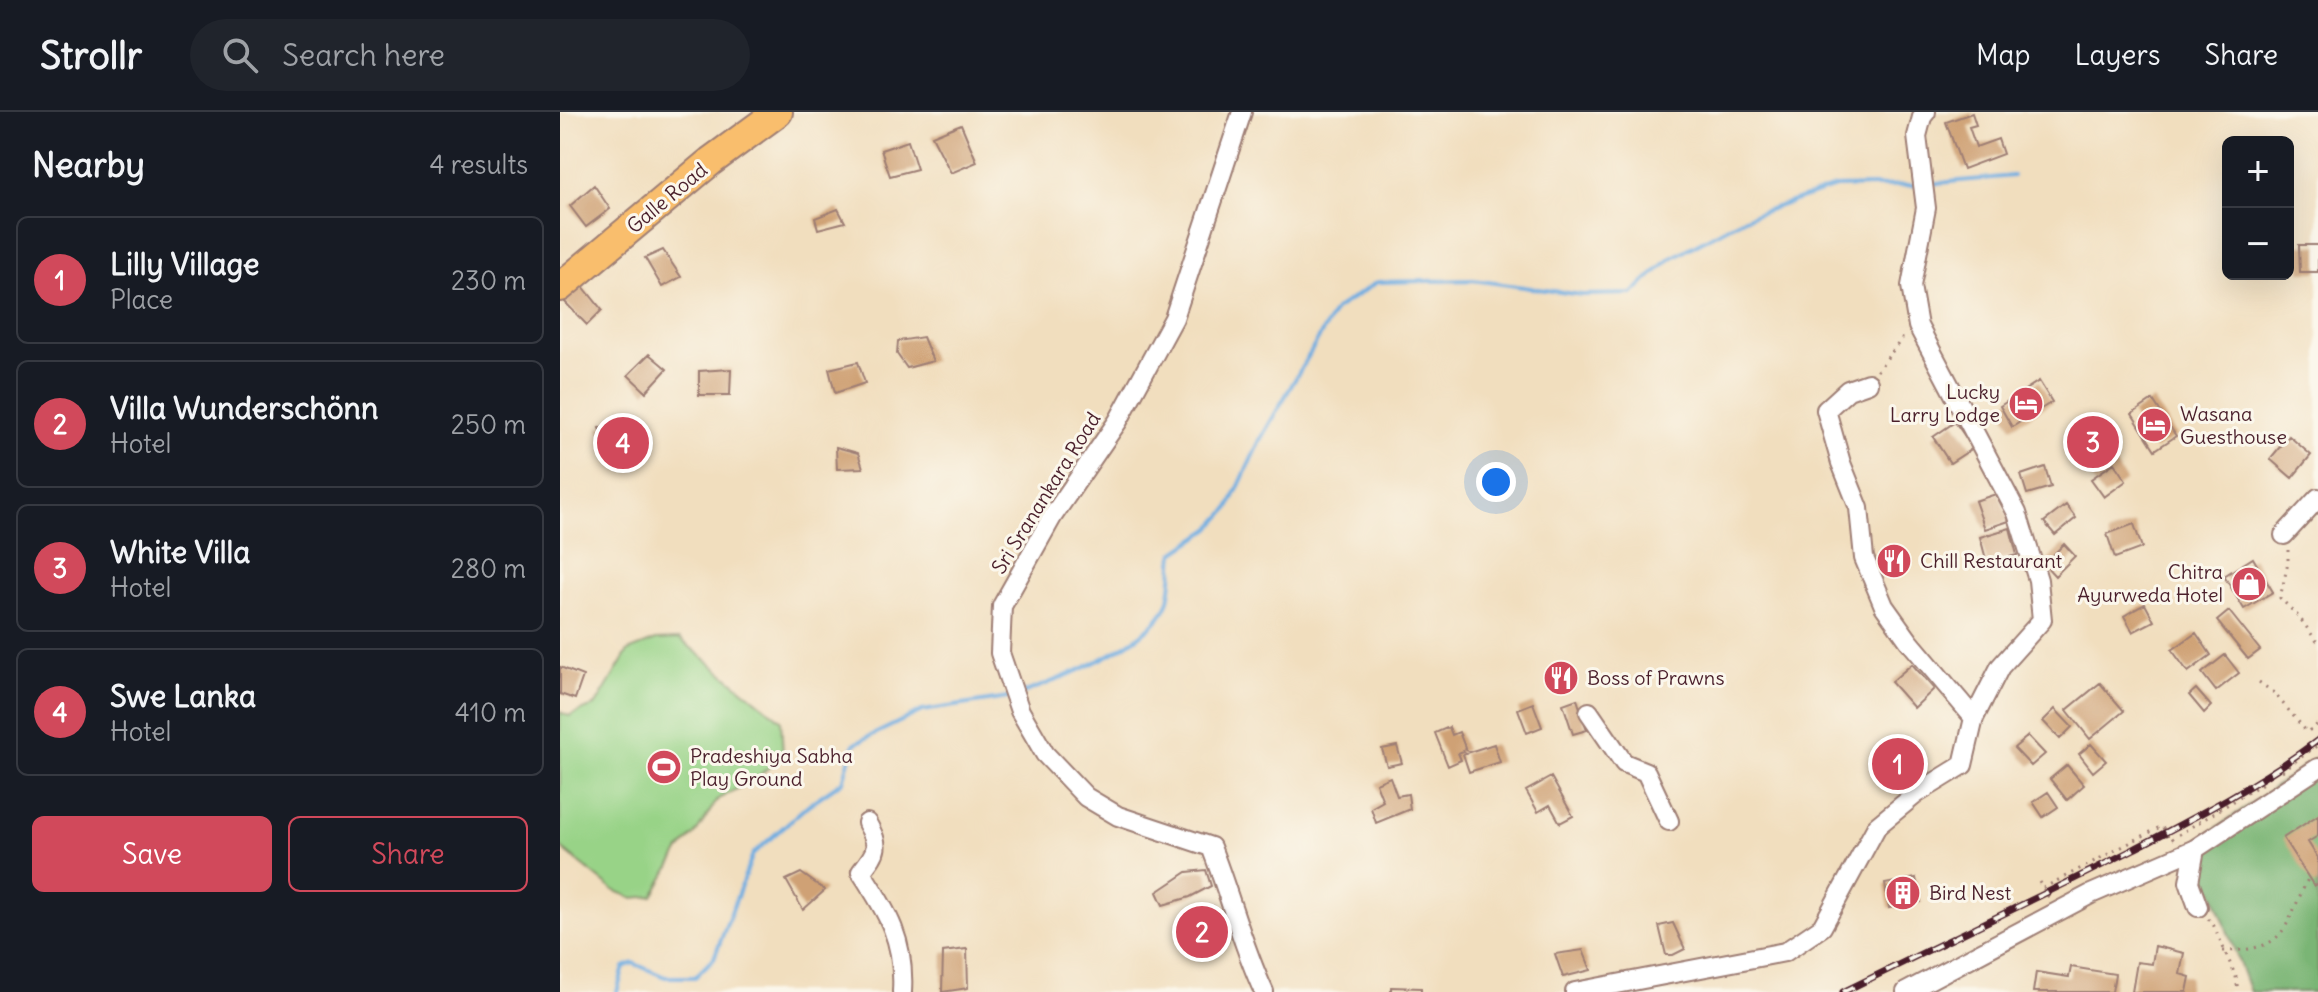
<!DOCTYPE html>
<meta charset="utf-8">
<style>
body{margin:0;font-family:Delius,sans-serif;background:#20242c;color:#f1f3f6}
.controls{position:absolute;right:24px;top:24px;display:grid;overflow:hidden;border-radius:12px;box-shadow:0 8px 32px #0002}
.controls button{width:72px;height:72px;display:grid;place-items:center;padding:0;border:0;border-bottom:2px solid #363941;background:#171b24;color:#f1f3f6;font:40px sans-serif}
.you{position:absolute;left:936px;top:370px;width:28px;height:28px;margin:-20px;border:6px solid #fff;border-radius:50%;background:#1a73e8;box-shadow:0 0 0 12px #1a73e833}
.badge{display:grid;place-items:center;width:52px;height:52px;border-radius:50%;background:#d1495b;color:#fff;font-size:26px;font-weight:700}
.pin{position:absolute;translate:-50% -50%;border:4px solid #fff;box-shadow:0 2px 8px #0006}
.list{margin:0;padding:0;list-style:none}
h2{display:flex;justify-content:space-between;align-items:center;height:104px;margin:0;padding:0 32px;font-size:34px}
h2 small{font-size:26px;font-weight:400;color:#9ea1a6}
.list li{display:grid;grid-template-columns:52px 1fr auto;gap:24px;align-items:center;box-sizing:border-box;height:128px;margin:0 16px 16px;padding:0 16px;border:2px solid #363941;border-radius:12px}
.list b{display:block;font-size:30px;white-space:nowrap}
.list p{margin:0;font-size:26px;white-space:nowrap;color:#9ea1a6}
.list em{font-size:26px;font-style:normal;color:#9ea1a6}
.actions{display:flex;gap:16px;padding:24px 32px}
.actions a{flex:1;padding:18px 0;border:2px solid #d1495b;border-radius:12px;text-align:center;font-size:28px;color:#d1495b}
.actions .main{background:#d1495b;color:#fff}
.icon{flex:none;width:44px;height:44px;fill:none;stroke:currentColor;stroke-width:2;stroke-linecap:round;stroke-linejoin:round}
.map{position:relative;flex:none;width:1758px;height:880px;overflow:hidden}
header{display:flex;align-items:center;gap:48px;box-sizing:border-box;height:112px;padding:0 40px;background:#171b24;border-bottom:2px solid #363941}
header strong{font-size:38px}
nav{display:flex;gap:44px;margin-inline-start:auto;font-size:28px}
.search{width:560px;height:72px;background:#20242c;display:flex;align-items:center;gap:20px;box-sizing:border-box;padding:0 28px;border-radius:44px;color:#9ea1a6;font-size:30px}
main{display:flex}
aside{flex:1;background:#171b24}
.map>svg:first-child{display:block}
.green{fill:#98d387;stroke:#717959;stroke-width:2}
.forest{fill:#7ab574;stroke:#626a50;stroke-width:2}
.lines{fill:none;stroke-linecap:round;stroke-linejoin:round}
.stream{stroke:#6fade1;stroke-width:4}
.building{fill:#cfa174}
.minor-casing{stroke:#9e7e74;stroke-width:22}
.highway-casing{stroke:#9e7e74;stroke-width:32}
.path{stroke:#9e7e74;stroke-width:3;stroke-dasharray:2 6;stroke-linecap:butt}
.minor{stroke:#fff;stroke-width:18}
.highway{stroke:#f9be6d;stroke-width:28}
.rail-casing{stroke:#4a1f2b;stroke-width:7}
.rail{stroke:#fbf7ec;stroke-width:4;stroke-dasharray:12;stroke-linecap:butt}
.labels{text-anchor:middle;stroke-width:6;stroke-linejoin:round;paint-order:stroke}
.street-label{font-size:20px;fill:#4a1f2b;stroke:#fbf7ec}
.poi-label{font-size:20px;fill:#4a1f2b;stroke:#fbf7ec;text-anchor:start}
</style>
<header>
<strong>Strollr</strong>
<div class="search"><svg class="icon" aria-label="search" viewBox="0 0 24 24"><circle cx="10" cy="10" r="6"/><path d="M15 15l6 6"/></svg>Search here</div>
<nav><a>Map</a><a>Layers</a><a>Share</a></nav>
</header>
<main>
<aside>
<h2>Nearby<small>4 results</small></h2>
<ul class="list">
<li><span class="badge">1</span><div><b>Lilly Village</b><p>Place</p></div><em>230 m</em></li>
<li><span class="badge">2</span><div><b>Villa Wunderschönn</b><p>Hotel</p></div><em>250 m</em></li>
<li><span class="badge">3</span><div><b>White Villa</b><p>Hotel</p></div><em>280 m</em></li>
<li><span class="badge">4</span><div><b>Swe Lanka</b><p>Hotel</p></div><em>410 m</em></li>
</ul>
<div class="actions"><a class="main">Save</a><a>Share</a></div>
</aside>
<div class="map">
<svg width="1758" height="880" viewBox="0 0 1758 880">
<rect width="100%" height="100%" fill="#fbf7ec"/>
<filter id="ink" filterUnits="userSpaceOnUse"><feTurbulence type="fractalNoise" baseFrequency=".0125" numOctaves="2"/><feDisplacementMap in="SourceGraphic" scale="16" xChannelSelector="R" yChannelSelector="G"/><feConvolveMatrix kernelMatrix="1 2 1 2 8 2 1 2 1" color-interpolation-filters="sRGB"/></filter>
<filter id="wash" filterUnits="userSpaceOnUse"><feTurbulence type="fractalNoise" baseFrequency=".006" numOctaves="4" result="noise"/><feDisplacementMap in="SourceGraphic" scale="32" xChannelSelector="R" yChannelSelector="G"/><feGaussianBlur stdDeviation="1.8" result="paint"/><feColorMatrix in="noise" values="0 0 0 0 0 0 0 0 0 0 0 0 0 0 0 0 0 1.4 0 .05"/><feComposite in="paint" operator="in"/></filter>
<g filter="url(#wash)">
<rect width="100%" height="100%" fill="#f1debe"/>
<path class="green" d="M 120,527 L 221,608 L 223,643 L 194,668 L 158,687 L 136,721 L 120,738 L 93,784 L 73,786 L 53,778 L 0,735 L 0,600 L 9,604 L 36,593 L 68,539 L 96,528 Z"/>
<path class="forest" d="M 1758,644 L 1758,880 L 1690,880 L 1635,731 Z"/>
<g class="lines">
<path class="stream" d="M 1368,72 L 1453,64
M 460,582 C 499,568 593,531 608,491 C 613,477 612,456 614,441 L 650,417 L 669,396 L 700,328 L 775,198 L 817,170 L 913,168 L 1022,183 L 1072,182 L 1111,146 L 1185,106 L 1275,75 L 1359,73
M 57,880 L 64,855 L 73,851 L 105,865 L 135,865 L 154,846 L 193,742 L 248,693 L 283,669 L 294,632 L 362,599 L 448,586"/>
</g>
<g id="blocks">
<path class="building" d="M 1412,1 L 1416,13 L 1409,15 L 1416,35 L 1438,27 L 1443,42 L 1403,57 L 1386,10 Z
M 401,12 L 417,50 L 391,61 L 372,24 Z
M 348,29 L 357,57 L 330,64 L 321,38 Z
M 34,73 L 50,97 L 26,115 L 10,94 Z
M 278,97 L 285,110 L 258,117 L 255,106 Z
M 1739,133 L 1758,133 L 1758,160 L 1740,160 Z
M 103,138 L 121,165 L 102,175 L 85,146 Z
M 22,173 L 42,198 L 27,213 L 3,188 Z
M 363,225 L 373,249 L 347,256 L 337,242 L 338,229 Z
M 89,242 L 107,257 L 86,280 L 68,263 Z
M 298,250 L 305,271 L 275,281 L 269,257 Z
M 171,257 L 170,283 L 139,283 L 139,259 Z
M 1479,269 L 1492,290 L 1452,315 L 1440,294 Z
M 1593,288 L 1616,324 L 1595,338 L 1572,302 Z
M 68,304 L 86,346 L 58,359 L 39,316 Z
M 1395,310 L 1413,336 L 1390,351 L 1373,325 Z
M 1538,316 L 1548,330 L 1528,344 L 1518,329 Z
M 1729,324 L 1751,343 L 1732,366 L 1710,347 Z
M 276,335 L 298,341 L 303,356 L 277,357 Z
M 1554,351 L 1566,369 L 1544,385 L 1531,367 Z
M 1485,355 L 1491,375 L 1467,382 L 1461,363 Z
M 1439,381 L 1449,409 L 1425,417 L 1415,389 Z
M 1506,393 L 1516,406 L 1495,423 L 1484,410 Z
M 1574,412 L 1582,436 L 1555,446 L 1547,422 Z
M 1450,416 L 1457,443 L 1427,451 L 1420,425 Z
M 1504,432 L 1515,444 L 1495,464 L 1484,452 Z
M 1693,446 L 1713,480 L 1684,497 L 1664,464 Z
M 1585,492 L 1594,509 L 1573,520 L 1564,504 Z
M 1669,499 L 1700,538 L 1688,547 L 1657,509 Z
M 1636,521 L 1651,543 L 1628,560 L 1612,538 Z
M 1665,543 L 1679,561 L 1656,579 L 1642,561 Z
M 1352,552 L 1374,577 L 1354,596 L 1331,570 Z
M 0,555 L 23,564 L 15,587 L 0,582 Z
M 1540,571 L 1564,599 L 1530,627 L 1507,598 Z
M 1636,577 L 1651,594 L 1644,601 L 1629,583 Z
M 1017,587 L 1027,618 L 1013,622 L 1003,592 Z
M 973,591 L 982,615 L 967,621 L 958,597 Z
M 1495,597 L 1512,615 L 1500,627 L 1483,609 Z
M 889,615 L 892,623 L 899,620 L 906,638 L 898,641 L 901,648 L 888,654 L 875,621 Z
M 1468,624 L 1485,642 L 1471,654 L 1454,636 Z
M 1344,630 L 1360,647 L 1332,674 L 1316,657 Z
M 934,632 L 940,650 L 909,660 L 903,642 Z
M 1531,632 L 1546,649 L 1533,660 L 1519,642 Z
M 837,634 L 842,651 L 827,654 L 822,637 Z
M 1507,653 L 1524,673 L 1507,688 L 1490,667 Z
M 830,665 L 837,684 L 848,682 L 850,697 L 816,711 L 811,696 L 823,689 L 816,671 Z
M 991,665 L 1013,704 L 1000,711 L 990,693 L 978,700 L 966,679 Z
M 1488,680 L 1498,695 L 1483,705 L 1473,690 Z
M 1758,703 L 1758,724 L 1748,730 L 1758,746 L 1758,771 L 1754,774 L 1723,726 Z
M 646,758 L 651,774 L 630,785 L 603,793 L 597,780 L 627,760 Z
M 241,761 L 265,778 L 243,798 L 226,768 Z
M 1356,766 L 1361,790 L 1329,796 L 1325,772 Z
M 653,794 L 668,830 L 631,845 L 617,809 Z
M 1113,811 L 1125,837 L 1113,843 L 1106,843 L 1099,814 Z
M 1595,834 L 1624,841 L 1620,862 L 1630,865 L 1627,880 L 1572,880 L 1577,850 L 1592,852 Z
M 407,837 L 408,876 L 382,880 L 383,840 Z
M 1023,838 L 1031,858 L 1003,865 L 995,842 Z
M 1511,855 L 1555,862 L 1552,880 L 1473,880 L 1476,860 L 1509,865 Z
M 831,875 L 861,876 L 861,880 L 831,880 Z"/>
</g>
</g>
<g filter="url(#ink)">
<use href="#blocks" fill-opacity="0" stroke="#9e7e74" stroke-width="2"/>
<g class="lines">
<defs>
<path id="minor" d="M 682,0 L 614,206 L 558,309 L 492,405 L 442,494 L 440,541 L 460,599 L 485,642 L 526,685 L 558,704 L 651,735 C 670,783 682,833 704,880
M 1308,271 L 1288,278 L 1266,298 L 1281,351 L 1299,396 L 1304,446 L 1324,494 L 1349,529 L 1414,606
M 1724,423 L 1758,386
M 1029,600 L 1064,651 L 1086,660 L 1109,709
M 307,711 C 321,736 317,739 301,760 C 328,801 345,829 342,880
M 1635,737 L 1629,770 L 1638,795
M 1015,880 L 1225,840 L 1262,815 L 1317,714 L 1356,682 L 1403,653 L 1414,606 L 1440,555 L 1482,508 L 1478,468 L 1457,401 L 1358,214 L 1351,174 L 1366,96 L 1357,24 L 1362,5 L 1366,0
M 1346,880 L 1531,782 L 1635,737 L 1758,656"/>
<path id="highway" d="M 0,175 L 151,49 L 218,0"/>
</defs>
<use href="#minor" class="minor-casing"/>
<use href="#highway" class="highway-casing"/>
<path class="path" d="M 1317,259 L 1345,223
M 1728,438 L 1728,451 L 1720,486 L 1739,505 L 1758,531
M 1699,570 L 1714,581 L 1747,620 L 1758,612
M 1722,659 L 1758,633
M 1479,770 L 1490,787
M 1483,776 L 1602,714 L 1610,728 L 1706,669
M 1648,807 L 1654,814 L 1676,865 L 1678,880
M 1663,839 C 1730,838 1723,815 1749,765"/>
<use href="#minor" class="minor"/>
<use href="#highway" class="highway"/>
<defs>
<path id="rail" d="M 1283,880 C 1380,832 1478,786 1574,737 C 1637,704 1701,671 1758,628"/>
</defs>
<use href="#rail" class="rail-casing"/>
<use href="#rail" class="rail"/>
</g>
</g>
<defs>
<symbol id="hotel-disc" viewBox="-11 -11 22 22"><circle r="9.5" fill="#d1495b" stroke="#fbf7ec"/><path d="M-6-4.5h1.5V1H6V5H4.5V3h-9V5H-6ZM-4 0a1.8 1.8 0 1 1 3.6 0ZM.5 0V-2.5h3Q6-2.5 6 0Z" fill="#fff"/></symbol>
<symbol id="restaurant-disc" viewBox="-11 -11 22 22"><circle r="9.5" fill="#d1495b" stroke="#fbf7ec"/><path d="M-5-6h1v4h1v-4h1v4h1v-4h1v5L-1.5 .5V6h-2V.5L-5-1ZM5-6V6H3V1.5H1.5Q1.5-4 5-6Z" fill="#fff"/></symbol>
<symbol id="shop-disc" viewBox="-11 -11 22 22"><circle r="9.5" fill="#d1495b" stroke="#fbf7ec"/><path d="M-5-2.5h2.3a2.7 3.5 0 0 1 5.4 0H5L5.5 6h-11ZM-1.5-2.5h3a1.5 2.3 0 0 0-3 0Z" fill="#fff"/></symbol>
<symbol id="stadium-disc" viewBox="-11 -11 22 22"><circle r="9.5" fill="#d1495b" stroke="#fbf7ec"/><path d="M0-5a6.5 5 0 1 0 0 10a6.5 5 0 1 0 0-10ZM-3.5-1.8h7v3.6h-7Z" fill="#fff"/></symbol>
<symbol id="building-disc" viewBox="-11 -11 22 22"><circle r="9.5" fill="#d1495b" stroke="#fbf7ec"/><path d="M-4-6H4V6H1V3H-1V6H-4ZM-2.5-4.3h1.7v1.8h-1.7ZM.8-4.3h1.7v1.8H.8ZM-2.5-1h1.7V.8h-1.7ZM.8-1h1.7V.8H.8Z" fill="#fff"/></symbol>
</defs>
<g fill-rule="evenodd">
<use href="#hotel-disc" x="1446" y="272" width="40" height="40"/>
<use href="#hotel-disc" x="1574" y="293" width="40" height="40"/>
<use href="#restaurant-disc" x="1314" y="429" width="40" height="40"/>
<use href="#shop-disc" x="1669" y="452" width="40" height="40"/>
<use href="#restaurant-disc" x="981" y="546" width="40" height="40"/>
<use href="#stadium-disc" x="84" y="635" width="40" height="40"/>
<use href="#building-disc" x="1323" y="761" width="40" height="40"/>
</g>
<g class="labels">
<g class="street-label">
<text transform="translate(107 86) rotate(-40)" y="7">Galle Road</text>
<text transform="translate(486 381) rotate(-58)" y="7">Sri Sranankara Road</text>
</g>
<g class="poi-label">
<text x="1440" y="287" text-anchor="end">Lucky<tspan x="1440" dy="23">Larry Lodge</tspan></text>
<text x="1620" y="309">Wasana<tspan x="1620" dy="23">Guesthouse</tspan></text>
<text x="1360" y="456">Chill Restaurant</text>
<text x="1663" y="467" text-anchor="end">Chitra<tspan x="1663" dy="23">Ayurweda Hotel</tspan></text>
<text x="1027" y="573">Boss of Prawns</text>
<text x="130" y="651">Pradeshiya Sabha<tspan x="130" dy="23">Play Ground</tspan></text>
<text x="1369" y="788">Bird Nest</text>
</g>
</g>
</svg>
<div class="controls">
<button>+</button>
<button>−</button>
</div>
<div class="you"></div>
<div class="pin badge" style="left:1338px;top:652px">1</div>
<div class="pin badge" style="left:642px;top:820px">2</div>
<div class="pin badge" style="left:1533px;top:330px">3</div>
<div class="pin badge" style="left:63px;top:331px">4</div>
</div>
</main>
